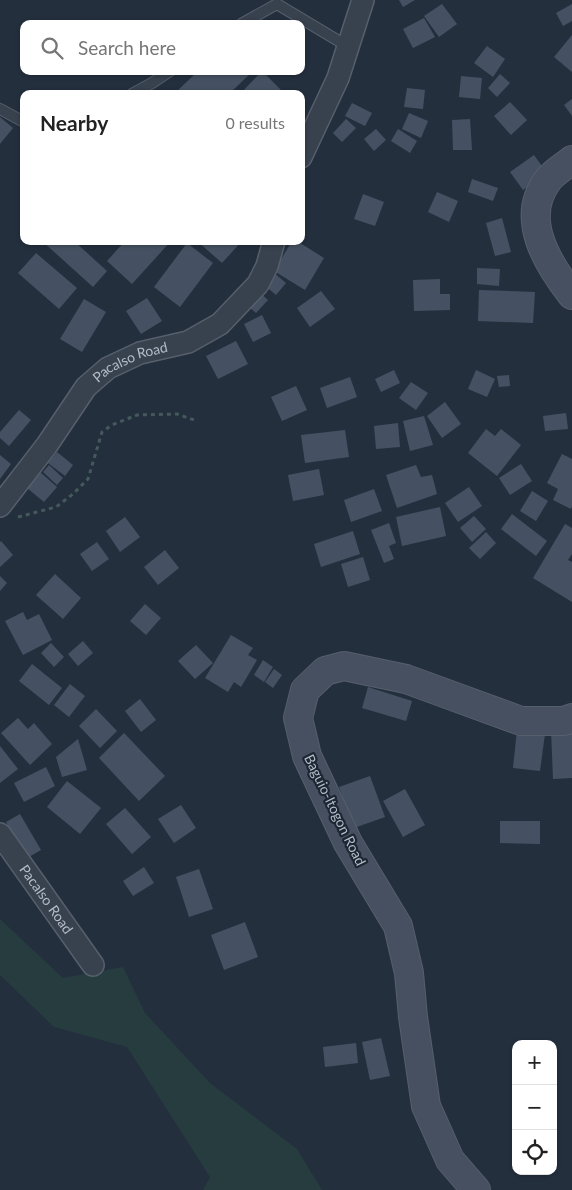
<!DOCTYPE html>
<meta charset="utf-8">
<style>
body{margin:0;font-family:Lato,sans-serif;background:#f2f2f2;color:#222}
.controls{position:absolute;right:15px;bottom:15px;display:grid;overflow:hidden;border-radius:10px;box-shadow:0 1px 4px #0004}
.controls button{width:45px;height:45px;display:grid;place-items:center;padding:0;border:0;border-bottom:1px solid #e0e0e0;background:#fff;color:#222;font:25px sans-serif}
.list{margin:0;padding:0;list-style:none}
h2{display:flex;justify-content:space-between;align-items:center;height:65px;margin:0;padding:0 20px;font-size:21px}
h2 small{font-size:16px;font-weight:400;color:#767676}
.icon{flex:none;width:28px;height:28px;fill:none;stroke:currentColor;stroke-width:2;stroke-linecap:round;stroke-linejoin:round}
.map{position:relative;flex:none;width:572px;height:1190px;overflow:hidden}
.search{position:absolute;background:#fff;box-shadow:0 1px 4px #0004;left:20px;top:20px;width:285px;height:55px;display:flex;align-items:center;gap:12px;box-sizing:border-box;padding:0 18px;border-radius:10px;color:#767676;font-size:19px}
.panel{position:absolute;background:#fff;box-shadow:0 1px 4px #0004;left:20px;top:90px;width:285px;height:155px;border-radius:10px}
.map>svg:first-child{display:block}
.green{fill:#263c3f}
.building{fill:#455162}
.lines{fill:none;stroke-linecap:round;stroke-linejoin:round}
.service-casing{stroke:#565f6c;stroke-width:12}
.minor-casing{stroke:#565f6c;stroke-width:24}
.secondary-casing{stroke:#565f6c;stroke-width:30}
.path{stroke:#44595c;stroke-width:3;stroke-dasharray:4 4;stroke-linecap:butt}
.service{stroke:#38414e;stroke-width:10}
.minor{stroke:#38414e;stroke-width:21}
.secondary{stroke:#465061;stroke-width:28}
.labels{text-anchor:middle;stroke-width:4.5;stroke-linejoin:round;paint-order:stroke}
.street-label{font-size:14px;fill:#b4bcc9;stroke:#1d2633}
</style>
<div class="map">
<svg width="572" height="1190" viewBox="0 0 572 1190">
<rect width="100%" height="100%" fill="#242f3e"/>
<path class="green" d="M 0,919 L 63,978 L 123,967 L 145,1013 L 210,1083 L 297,1149 L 322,1190 L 203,1190 L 210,1177 L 127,1047 L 54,1027 L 0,975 Z"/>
<path class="building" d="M 399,0 L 415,0 L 403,7 Z
M 442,4 L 457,24 L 439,37 L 424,16 Z
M 572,4 L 572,21 L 563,26 L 556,13 Z
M 424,18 L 435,37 L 413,48 L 403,29 Z
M 572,35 L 572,72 L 554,57 Z
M 487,46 L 505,59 L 493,77 L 474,63 Z
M 198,71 L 253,71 L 229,94 L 174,94 Z
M 262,71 L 285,94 L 240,94 Z
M 500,74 L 510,83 L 497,97 L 488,88 Z
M 461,76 L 482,78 L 480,99 L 459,97 Z
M 407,88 L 425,90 L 423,109 L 404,107 Z
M 572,99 L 572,116 L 564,105 Z
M 510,102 L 527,120 L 511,135 L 494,116 Z
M 352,103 L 372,113 L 365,126 L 345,116 Z
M 409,113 L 428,121 L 421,138 L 402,129 Z
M 0,117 L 13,128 L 0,144 Z
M 346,119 L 356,128 L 342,142 L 333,133 Z
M 470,119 L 472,150 L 453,150 L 452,120 Z
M 376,129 L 386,140 L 374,151 L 364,139 Z
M 398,129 L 417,141 L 410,153 L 391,141 Z
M 534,155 L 547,173 L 523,190 L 510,172 Z
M 472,179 L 498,188 L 493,201 L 468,192 Z
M 437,192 L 458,201 L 449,222 L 428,212 Z
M 363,194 L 384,202 L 375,226 L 354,219 Z
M 502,218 L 511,252 L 495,256 L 486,223 Z
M 42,241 L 74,241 L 107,271 L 93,287 Z
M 125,241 L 171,241 L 132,284 L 107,261 Z
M 197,241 L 242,241 L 222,263 Z
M 292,241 L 297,241 L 324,258 L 305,290 L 274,271 Z
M 187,243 L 213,263 L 180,307 L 154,287 Z
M 36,253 L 77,288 L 59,309 L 18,273 Z
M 477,268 L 500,269 L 499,286 L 477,284 Z
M 273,272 L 286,283 L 276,295 L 263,284 Z
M 440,279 L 440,294 L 450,294 L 450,310 L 414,311 L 413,280 Z
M 479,290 L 535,292 L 533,323 L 478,321 Z
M 321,291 L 335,309 L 310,327 L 297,308 Z
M 259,292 L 268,300 L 256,313 L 247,305 Z
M 147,298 L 162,321 L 141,334 L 126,311 Z
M 84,299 L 106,312 L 82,352 L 60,339 Z
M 262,315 L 271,333 L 253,342 L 244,324 Z
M 236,341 L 248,364 L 218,379 L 206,356 Z
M 394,370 L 400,383 L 381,392 L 375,379 Z
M 476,370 L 495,379 L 487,397 L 468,389 Z
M 509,375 L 510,386 L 499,387 L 497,376 Z
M 350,377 L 357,397 L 327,408 L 320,388 Z
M 411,382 L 428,393 L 416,410 L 399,398 Z
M 296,386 L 307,410 L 282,421 L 271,397 Z
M 445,402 L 461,424 L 442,438 L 427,416 Z
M 19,410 L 31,420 L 9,446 L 0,438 L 0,432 Z
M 566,413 L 568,429 L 545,431 L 543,416 Z
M 424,416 L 433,445 L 410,451 L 403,421 Z
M 398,423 L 400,447 L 376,449 L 374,426 Z
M 486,429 L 495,436 L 501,429 L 521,445 L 497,476 L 468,453 Z
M 345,430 L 349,457 L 305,463 L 301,435 Z
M 57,452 L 73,465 L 65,476 L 48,463 Z
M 562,454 L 572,459 L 572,506 L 571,509 L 553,500 L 558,489 L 547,483 Z
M 0,455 L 11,464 L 0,479 Z
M 521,464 L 532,481 L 510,495 L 499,478 Z
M 49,465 L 63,478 L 57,485 L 43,472 Z
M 416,465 L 421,477 L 432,475 L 437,494 L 397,508 L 386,475 Z
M 319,469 L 324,495 L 293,501 L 288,475 Z
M 40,472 L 57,487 L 44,502 L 27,488 Z
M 469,487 L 482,506 L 458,522 L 445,503 Z
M 374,489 L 382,511 L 351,522 L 344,500 Z
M 532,491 L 548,501 L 536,521 L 520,511 Z
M 440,507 L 446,536 L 402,546 L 396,517 Z
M 512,514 L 547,541 L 536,556 L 501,529 Z
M 474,516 L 486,529 L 472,542 L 460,528 Z
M 125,517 L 140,537 L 120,552 L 106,531 Z
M 389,523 L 396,543 L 389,546 L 394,559 L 384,563 L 371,530 Z
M 565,524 L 572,528 L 572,554 L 568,560 L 572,562 L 572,602 L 533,578 Z
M 353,531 L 360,554 L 321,567 L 314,544 Z
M 486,532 L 496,543 L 480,559 L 469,548 Z
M 1,541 L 13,555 L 0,567 L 0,542 Z
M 97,542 L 109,559 L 92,571 L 80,554 Z
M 165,550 L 179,568 L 158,585 L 144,567 Z
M 363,557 L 370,580 L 348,587 L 341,564 Z
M 55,574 L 81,598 L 63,619 L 36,595 Z
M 0,576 L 7,583 L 0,591 Z
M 145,604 L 161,618 L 146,635 L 130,621 Z
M 23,612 L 27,620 L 39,614 L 52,640 L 23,655 L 5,621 Z
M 231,635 L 253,648 L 248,655 L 257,660 L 241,687 L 234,682 L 228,692 L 205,678 Z
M 83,641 L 93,653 L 78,666 L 68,654 Z
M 51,643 L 64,657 L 54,667 L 41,653 Z
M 196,645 L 213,663 L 195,679 L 178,661 Z
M 263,660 L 273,667 L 264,682 L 254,675 Z
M 32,664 L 62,688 L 49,705 L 19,681 Z
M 274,669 L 282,675 L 273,688 L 265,682 Z
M 70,684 L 85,696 L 69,717 L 54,705 Z
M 368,687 L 412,701 L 406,721 L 362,708 Z
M 140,699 L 156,720 L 141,732 L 125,711 Z
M 96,709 L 117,731 L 100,748 L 79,726 Z
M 18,718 L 28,729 L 34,723 L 52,744 L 30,765 L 1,733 Z
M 572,728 L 572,778 L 553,779 L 551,729 Z
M 517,730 L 545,734 L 540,771 L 513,768 Z
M 124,733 L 165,776 L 139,801 L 99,758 Z
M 78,739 L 87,770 L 62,777 L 56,757 Z
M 0,746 L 18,769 L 0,783 Z
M 46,767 L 55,786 L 24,802 L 14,783 Z
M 370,776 L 385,817 L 354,828 L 339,787 Z
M 67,781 L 101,808 L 80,834 L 47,807 Z
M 405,789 L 425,825 L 403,837 L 383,801 Z
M 181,805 L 196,828 L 174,843 L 158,819 Z
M 125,808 L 151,837 L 132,854 L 106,824 Z
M 20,814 L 41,850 L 27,858 L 6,822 Z
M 500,821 L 540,821 L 540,844 L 500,843 Z
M 144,867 L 154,883 L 133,896 L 123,881 Z
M 199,869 L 213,909 L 189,917 L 176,877 Z
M 245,922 L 258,957 L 224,970 L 211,935 Z
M 381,1038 L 390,1076 L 370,1080 L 362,1042 Z
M 356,1043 L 358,1063 L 325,1067 L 323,1047 Z"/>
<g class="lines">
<defs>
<path id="service" d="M 241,24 L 277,4 L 347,46
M 132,94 L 152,83 L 170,71
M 0,109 L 24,122"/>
<g id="minor">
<path d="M 301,157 L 338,78 L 363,0"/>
<path id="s1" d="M 0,506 L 47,445 L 86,387 L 108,368 L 140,353 L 188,342 L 220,324 L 258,284 L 267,266 L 274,241"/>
<path id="s2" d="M 0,834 L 93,965"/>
</g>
<path id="secondary" d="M 572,160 C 565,166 554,172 548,180 C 519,218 547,263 572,295
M 476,1190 L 450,1160 L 426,1106 L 413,1017 L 409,973 L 398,926 L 348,843 L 307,756 L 298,718 L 305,690 L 325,671 L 344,666 L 406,679 L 521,721 L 564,721 L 572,718"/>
</defs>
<use href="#service" class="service-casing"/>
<use href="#minor" class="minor-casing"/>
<use href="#secondary" class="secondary-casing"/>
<path class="path" d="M 18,517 L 56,507 L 73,494 L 88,479 L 102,432 L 112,425 L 137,415 L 177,414 L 194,420"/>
<use href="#service" class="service"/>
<use href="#minor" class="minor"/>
<use href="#secondary" class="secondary"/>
</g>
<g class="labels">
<g class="street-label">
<text dy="5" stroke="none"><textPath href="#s1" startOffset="199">Pacalso Road</textPath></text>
<text transform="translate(335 810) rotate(64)" y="5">Baguio-Itogon Road</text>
<text dy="5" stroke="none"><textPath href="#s2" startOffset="80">Pacalso Road</textPath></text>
</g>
</g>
</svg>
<div class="controls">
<button>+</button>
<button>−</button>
<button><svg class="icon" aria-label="locate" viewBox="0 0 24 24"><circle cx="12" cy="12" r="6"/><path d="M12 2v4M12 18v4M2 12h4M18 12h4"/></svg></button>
</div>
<div class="search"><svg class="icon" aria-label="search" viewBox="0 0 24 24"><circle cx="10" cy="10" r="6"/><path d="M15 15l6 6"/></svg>Search here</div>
<section class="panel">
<h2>Nearby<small>0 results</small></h2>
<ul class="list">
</ul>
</section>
</div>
